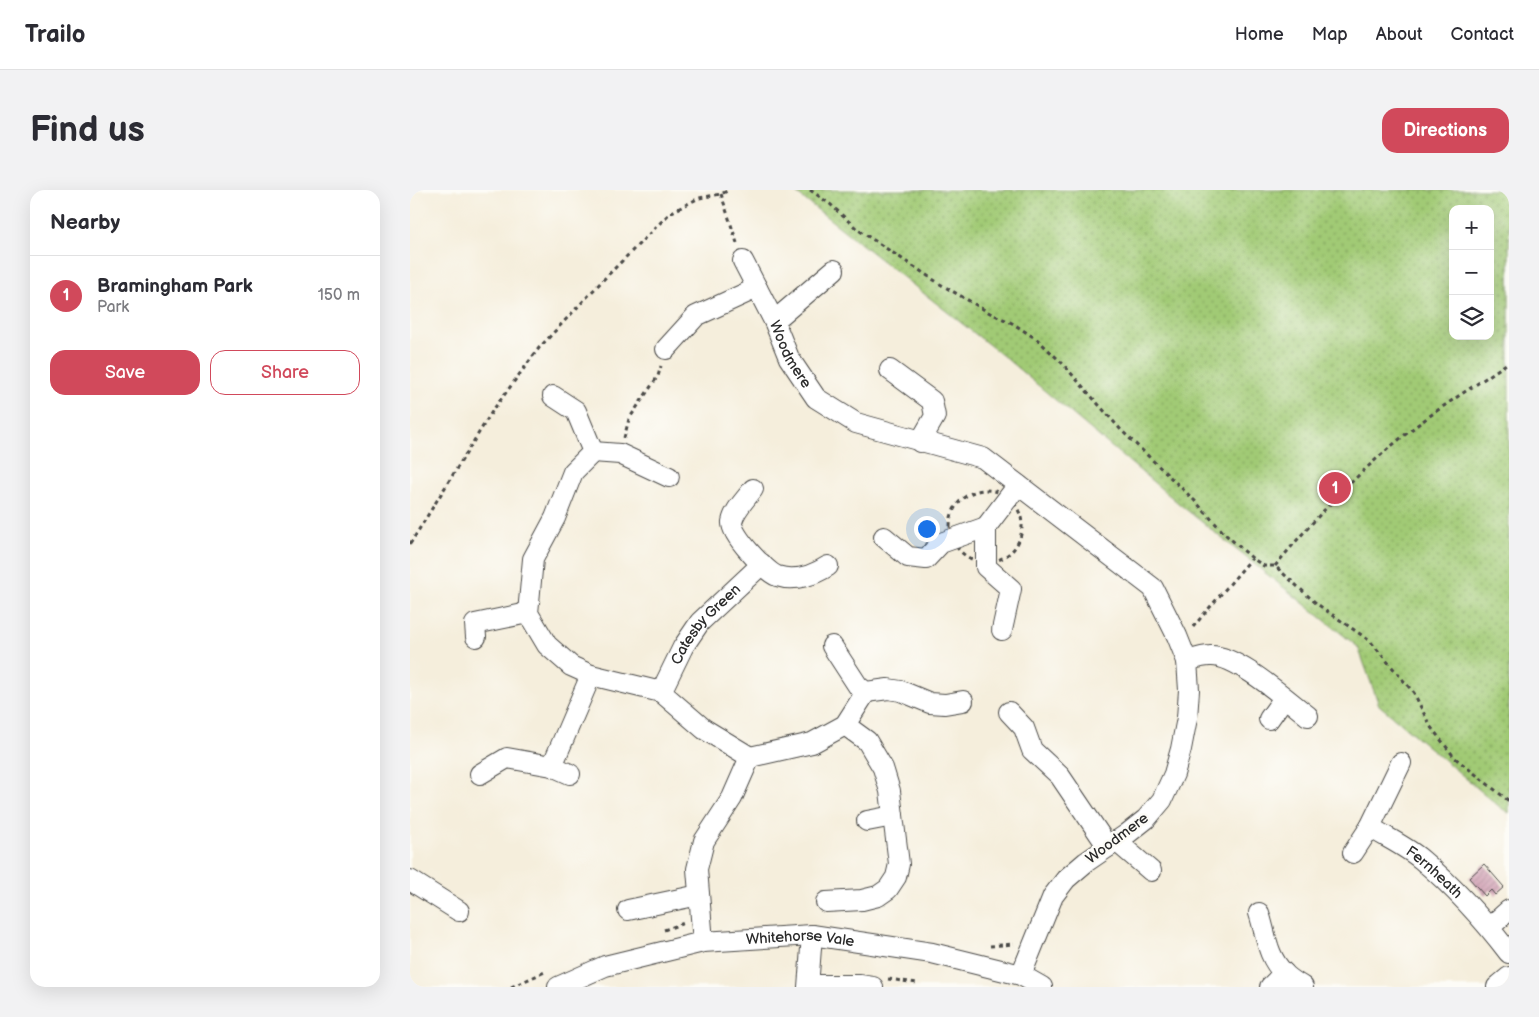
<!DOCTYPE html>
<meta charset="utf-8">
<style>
body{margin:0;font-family:"Balsamiq Sans",sans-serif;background:#f2f2f3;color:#2b2b33}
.controls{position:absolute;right:15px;top:15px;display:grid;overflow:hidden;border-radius:10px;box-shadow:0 5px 20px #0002}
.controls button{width:45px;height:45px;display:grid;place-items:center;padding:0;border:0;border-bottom:1px solid #e1e1e2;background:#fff;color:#2b2b33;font:25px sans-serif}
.you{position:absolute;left:516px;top:338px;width:18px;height:18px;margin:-12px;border:4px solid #fff;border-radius:50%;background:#1a73e8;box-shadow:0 0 0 8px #1a73e833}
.badge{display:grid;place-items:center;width:32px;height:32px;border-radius:50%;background:#d1495b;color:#fff;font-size:16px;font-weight:700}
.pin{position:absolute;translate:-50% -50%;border:2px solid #fff;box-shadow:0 1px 5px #0006}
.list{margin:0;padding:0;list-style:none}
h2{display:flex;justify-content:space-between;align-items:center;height:65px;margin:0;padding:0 20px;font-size:21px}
h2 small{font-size:16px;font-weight:400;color:#7c7c81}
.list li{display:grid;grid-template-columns:32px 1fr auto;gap:15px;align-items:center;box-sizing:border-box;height:80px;padding:0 20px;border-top:1px solid #e1e1e2}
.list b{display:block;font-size:19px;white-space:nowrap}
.list p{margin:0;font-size:16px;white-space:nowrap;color:#7c7c81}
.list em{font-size:16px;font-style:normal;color:#7c7c81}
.actions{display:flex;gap:10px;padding:15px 20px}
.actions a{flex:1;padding:11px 0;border:1px solid #d1495b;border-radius:15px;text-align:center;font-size:18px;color:#d1495b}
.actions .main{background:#d1495b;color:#fff}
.icon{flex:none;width:28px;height:28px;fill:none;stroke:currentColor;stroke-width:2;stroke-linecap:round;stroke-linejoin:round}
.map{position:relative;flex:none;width:1099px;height:797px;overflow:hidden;border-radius:15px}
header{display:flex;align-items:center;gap:30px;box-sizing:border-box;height:70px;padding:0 25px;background:#fff;border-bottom:1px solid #e1e1e2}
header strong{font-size:24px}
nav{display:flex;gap:28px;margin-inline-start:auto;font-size:18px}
.intro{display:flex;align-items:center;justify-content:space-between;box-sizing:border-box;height:120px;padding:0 30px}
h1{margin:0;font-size:35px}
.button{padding:12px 22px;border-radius:15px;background:#d1495b;color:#fff;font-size:18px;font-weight:700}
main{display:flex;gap:30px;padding:0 30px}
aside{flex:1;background:#fff;border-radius:15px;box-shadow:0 5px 20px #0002}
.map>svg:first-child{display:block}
.grass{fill:url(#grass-dots);stroke:#667a50;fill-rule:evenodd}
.building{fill:url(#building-hatch)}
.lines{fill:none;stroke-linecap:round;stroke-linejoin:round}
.minor-casing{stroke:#494846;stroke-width:22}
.path{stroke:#494846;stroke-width:3;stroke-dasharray:4 4;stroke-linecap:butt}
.minor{stroke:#fff;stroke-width:20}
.labels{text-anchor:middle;stroke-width:5;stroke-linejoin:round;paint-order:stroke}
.street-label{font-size:15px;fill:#2b2b2b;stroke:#fdfcf7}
</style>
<header>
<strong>Trailo</strong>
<nav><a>Home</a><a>Map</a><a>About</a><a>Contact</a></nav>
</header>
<div class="intro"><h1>Find us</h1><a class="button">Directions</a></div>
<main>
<aside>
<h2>Nearby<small></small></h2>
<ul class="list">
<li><span class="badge">1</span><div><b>Bramingham Park</b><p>Park</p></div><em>150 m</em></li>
</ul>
<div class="actions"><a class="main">Save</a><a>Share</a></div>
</aside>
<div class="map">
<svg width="1099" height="797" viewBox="0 0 1099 797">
<defs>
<pattern id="grass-dots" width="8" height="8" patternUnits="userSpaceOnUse" patternTransform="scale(1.25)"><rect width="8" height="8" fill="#a1ca75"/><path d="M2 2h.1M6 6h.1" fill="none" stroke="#83a460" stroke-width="1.8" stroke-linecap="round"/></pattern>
<pattern id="building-hatch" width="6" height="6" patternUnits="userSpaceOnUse" patternTransform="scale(1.25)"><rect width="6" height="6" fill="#ce99af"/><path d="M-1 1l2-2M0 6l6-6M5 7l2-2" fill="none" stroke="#a77d8f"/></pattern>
</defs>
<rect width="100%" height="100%" fill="#fdfcf7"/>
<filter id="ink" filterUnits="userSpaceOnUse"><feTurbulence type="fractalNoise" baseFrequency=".02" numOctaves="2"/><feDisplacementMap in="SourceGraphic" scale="10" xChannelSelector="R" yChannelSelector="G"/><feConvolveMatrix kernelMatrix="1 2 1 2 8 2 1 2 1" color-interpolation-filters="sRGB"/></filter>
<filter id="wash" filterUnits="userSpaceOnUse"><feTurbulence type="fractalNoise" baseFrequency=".0096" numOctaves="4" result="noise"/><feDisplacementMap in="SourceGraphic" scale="20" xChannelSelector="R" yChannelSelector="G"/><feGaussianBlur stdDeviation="1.12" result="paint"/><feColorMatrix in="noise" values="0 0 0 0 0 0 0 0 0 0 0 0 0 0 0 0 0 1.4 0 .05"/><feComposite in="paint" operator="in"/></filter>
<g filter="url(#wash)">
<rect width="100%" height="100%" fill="#f5eedc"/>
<path class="grass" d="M 387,0 L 1099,0 L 1099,623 L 1091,618 L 969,515 L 948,457 L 773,317 L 592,165 L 385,2 ZM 1043,19 L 1080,19 L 1080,146 L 1043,146 Z"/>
<g id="blocks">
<path class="building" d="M 1074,674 L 1094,697 L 1085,705 L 1081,700 L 1075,706 L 1059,688 Z"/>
</g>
</g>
<g filter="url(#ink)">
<use href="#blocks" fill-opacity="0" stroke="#494846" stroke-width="1"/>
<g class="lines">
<defs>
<g id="minor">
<path d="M 333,71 L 347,98"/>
<path d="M 364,131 L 424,80"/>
<path id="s1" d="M 256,159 L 286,126 L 347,98 L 364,131 L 379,168 L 406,208 L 446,233 L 573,268 L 743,398 L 767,446 L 777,471 L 779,500 L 777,528 L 771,559 L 764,584 L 752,610 L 736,629 L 717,644 L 676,672 L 656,689 L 643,706 L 611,785"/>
<path d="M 480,180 L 522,211 L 525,226 L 510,252"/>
<path d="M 143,206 L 166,221 L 183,262 L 163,282 L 145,328 L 123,369 L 118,423 L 137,455 L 161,476 L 181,485 L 251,502 L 294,539 L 340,567 L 322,608 L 294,651 L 287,679 L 293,752"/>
<path d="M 183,262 L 210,264 L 259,287"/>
<path d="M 343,299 C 336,309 324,320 322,332 C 320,344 356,382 367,386 C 385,392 404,385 418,376"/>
<path d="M 576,337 L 608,295"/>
<path d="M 474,347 L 498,367 L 516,369 L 531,353 L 576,337 L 576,377 L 601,399 L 592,440"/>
<path d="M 66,447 L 65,434 L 118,423"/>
<path d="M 422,456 L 448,496 L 456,502 L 478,499 L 491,501 L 520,513 L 535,514 L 553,511"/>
<path d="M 777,471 C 784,469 792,466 800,466 C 826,464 877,510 898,526"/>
<path id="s2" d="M 251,502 L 273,457 L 290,432 L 352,374"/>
<path d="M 599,522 L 614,538 L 622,560 L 650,586 L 698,657"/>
<path d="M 859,529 L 874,508"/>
<path d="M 340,567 L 402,553 L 435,535 L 456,502"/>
<path d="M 142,576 L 181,485"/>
<path d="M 70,584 L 97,568 L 142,576 L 160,584"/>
<path d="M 457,631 L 483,626"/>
<path id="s3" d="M 960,637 C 977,648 997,657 1012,670 C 1045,698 1073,729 1099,763"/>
<path d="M 706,651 L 741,681"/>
<path d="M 943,663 L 960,637 L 991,573"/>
<path d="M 0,690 L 49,721"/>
<path d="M 416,712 L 452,710 L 468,706 L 478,699 L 486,687 L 489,674 L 480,601 L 473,578 L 457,551 L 435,535"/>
<path d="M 218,720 L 289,705"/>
<path d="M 849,723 C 856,744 857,767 874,783 C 879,789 887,793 893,797"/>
<path d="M 1080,737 L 1099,720"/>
<path d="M 399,795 L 450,795 L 463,797"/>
<path id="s4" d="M 148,797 L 195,776 L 293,752 L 402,745 L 522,763 L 611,785 L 632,797"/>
<path d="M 398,797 L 402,745"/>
<path d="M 860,797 L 874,783"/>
<path d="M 1087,797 L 1099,787"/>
</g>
</defs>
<use href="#minor" class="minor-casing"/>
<path class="path" d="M 400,0 L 420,14 L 447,39 L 530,94 L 580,123 L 602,133 L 628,150 L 652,173 L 711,240 L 784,310 L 815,344 L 842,368 L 854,376 L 865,376 L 907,414 L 960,451 L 1004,503 L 1020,536 L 1045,568 L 1099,611
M 311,4 L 327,53
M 214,248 L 219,229 L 248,186 L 251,176
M540 336a36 36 0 1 1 72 0a36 36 0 1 1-72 0Z
M 0,354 L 83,220 L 129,158 L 194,89 L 260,23 L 289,8 L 311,4 L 319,0
M 865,376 C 905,328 947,283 996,244 C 1028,218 1065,196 1099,172
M 783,437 L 842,368
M 254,740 L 274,733
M 580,756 L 604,754
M 478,789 L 507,793
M 101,797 L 137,781"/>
<use href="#minor" class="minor"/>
</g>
</g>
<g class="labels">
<g class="street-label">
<text dy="5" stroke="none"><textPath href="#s1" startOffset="186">Woodmere</textPath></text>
<text dy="5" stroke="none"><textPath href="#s2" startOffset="82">Catesby Green</textPath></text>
<text transform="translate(707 648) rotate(-37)" y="5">Woodmere</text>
<text dy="5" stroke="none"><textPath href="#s3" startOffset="79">Fernheath</textPath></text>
<text dy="5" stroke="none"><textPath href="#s4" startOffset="250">Whitehorse Vale</textPath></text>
</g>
</g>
</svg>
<div class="controls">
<button>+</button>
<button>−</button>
<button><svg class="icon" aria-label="layers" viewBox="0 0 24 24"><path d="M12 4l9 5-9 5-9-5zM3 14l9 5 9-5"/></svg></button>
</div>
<div class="you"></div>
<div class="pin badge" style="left:925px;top:298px">1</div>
</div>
</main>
